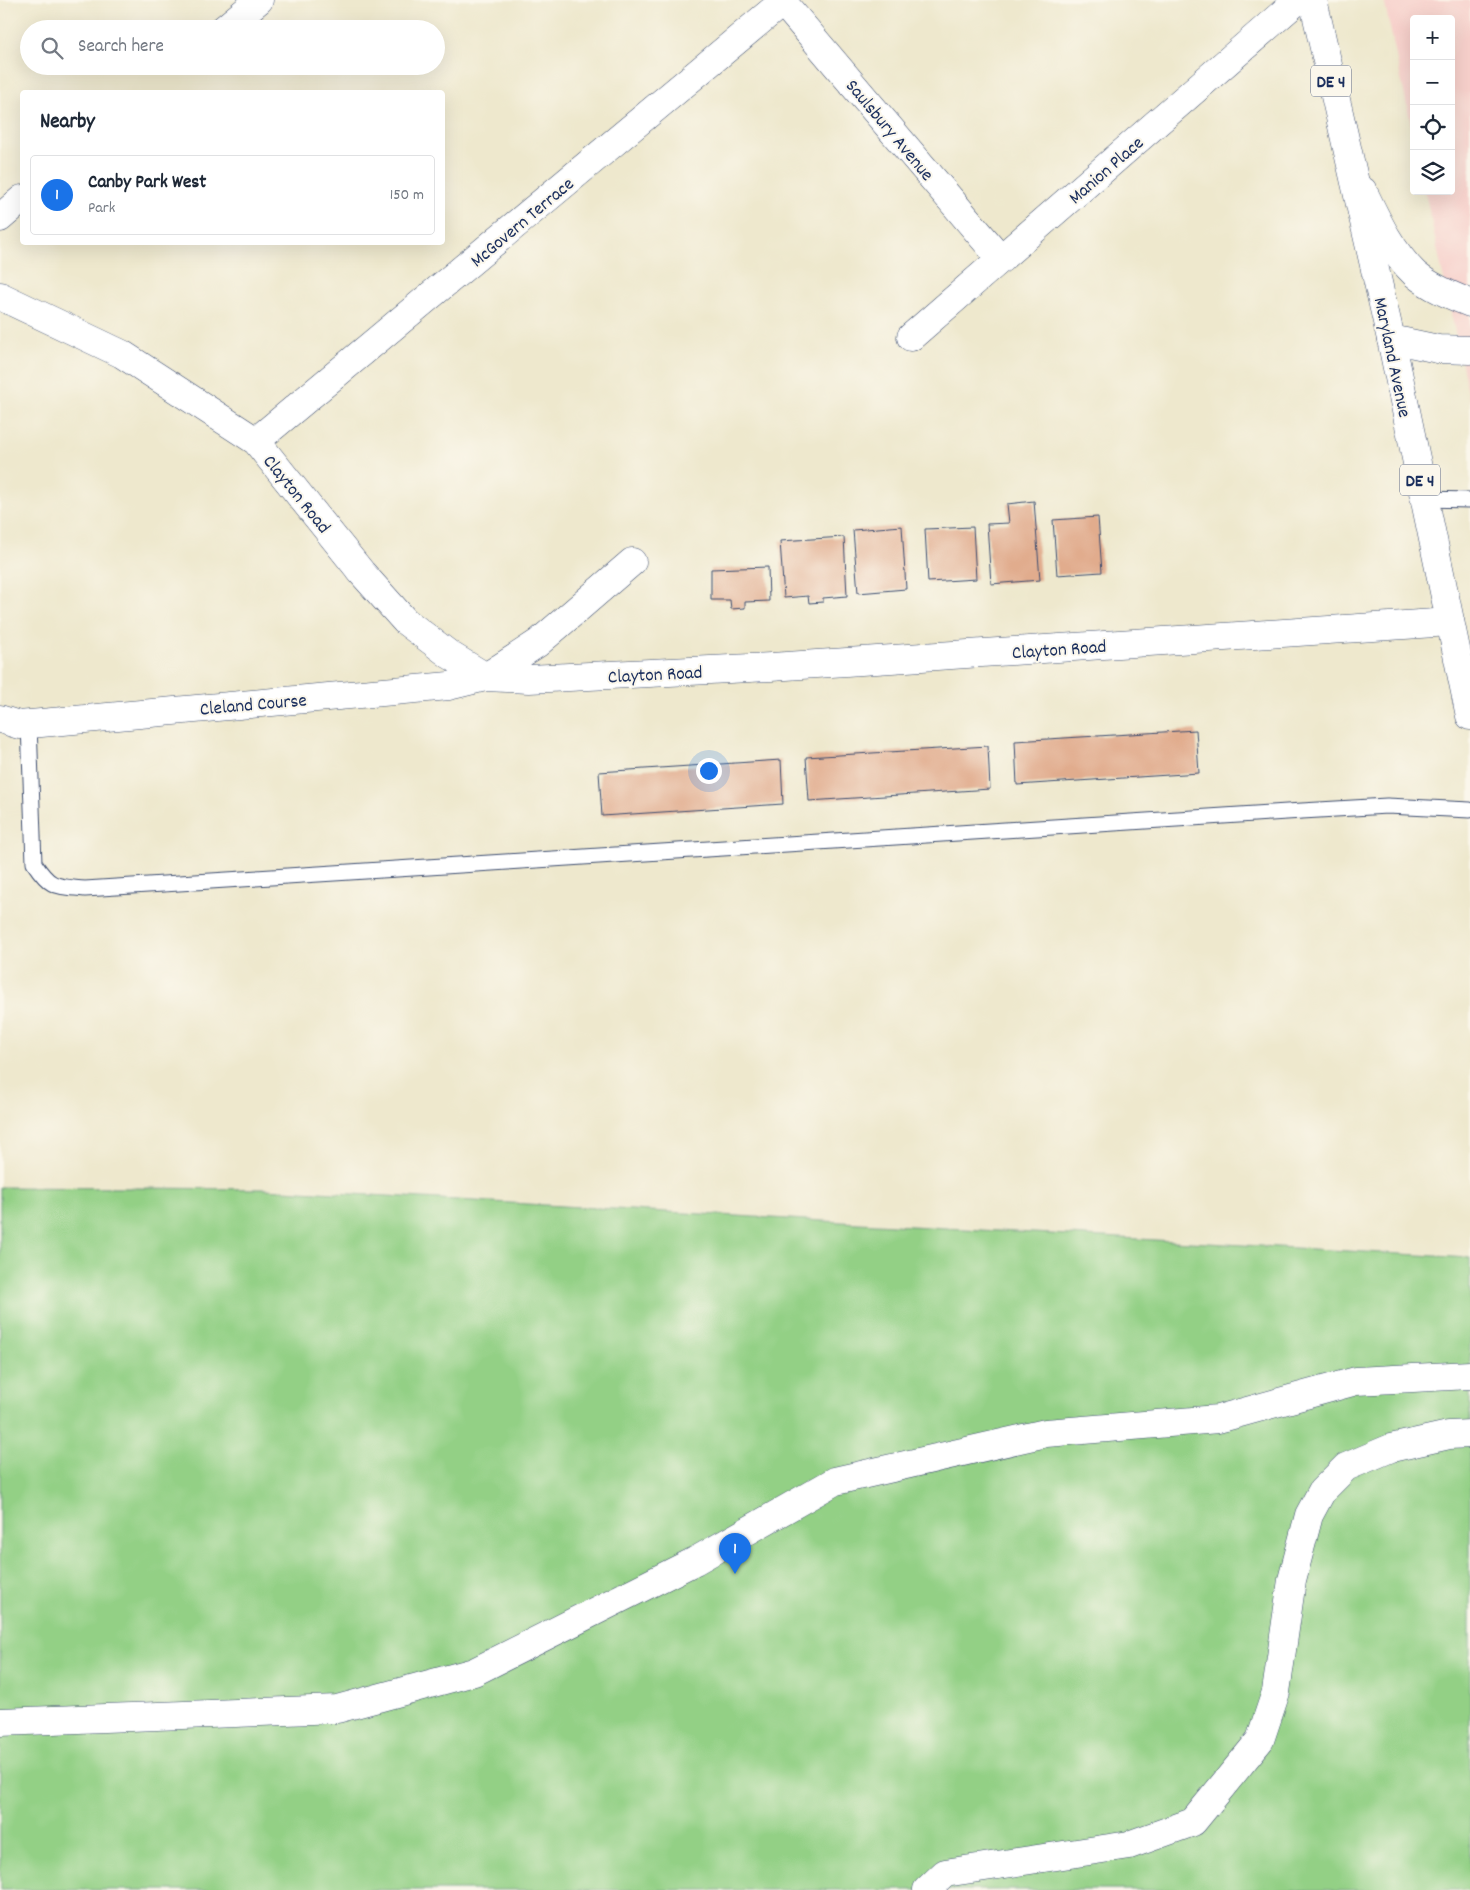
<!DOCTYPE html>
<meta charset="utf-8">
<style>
body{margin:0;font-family:Dekko,sans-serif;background:#f2f2f3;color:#1f2937}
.controls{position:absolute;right:15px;top:15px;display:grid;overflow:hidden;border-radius:5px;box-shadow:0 5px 20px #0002}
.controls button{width:45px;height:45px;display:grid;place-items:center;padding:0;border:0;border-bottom:1px solid #e0e1e3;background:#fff;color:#1f2937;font:25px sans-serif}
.you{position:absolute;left:708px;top:770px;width:18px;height:18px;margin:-12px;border:4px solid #fff;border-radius:50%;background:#1a73e8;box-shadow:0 0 0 8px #1a73e833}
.badge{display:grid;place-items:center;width:32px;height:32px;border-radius:50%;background:#1a73e8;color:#fff;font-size:16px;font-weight:700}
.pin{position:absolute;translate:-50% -41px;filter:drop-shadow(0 1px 2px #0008)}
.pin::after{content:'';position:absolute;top:26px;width:18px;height:15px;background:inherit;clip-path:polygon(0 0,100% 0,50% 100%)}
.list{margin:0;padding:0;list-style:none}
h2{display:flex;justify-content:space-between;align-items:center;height:65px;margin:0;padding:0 20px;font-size:21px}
h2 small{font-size:16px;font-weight:400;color:#747a83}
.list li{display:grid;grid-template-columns:32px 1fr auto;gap:15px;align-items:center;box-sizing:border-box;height:80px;margin:0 10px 10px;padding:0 10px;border:1px solid #e0e1e3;border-radius:5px}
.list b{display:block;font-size:19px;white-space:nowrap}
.list p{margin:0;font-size:16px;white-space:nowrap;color:#747a83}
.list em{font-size:16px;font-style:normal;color:#747a83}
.icon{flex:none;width:28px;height:28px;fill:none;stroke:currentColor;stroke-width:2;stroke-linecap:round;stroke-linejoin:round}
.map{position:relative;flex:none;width:1470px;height:1890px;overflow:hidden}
.search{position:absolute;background:#fff;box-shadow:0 5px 20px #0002;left:20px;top:20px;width:425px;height:55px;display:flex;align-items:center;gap:12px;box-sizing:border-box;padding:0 18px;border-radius:28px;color:#747a83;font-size:19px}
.panel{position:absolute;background:#fff;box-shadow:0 5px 20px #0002;left:20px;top:90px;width:425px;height:155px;border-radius:5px}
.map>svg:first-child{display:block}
.built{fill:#f7d0cb}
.green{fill:#93d085;stroke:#578072}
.building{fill:#e1ac8d}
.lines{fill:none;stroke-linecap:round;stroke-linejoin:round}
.service-casing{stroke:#3b4b6f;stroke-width:17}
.minor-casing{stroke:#3b4b6f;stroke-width:29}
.primary-casing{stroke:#3b4b6f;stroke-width:29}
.service{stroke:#fff;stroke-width:15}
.minor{stroke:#fff;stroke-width:28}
.primary{stroke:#fff;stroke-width:28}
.labels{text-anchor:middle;stroke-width:4;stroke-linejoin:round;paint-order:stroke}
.shield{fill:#fbf7ec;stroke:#5e6b89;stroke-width:1}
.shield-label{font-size:18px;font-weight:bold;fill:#1b2f5e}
.street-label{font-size:19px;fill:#1b2f5e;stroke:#fbf7ec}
</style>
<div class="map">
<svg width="1470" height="1890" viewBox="0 0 1470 1890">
<rect width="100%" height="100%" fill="#fbf7ec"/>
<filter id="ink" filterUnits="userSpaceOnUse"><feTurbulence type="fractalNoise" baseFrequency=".02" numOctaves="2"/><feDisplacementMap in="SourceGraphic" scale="10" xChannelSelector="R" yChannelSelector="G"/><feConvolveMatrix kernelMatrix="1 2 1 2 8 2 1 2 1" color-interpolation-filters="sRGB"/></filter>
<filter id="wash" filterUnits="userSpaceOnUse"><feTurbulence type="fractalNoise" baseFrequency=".0096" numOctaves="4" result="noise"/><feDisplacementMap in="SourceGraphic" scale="20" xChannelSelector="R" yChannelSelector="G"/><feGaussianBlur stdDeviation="1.12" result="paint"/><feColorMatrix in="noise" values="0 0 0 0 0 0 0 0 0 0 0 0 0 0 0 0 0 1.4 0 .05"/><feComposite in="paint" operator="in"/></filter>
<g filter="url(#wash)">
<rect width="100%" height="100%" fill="#eee8cd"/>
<path class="built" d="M 1384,0 L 1470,0 L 1470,402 L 1425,191 L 1451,191 L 1451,19 L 1414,19 L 1414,138 Z"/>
<path class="green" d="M 0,1187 L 265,1189 L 1470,1258 L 1470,1890 L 0,1890 Z"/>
<g id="blocks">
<path class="building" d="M 1034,501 L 1040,580 L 991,584 L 987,524 L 1009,523 L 1007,504 Z
M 1098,517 L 1102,572 L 1057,575 L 1053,520 Z
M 902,526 L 906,589 L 858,593 L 853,530 Z
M 973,527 L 976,579 L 928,582 L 925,529 Z
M 844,537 L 847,596 L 823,598 L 823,602 L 809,603 L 808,596 L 784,598 L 780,541 Z
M 768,567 L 769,601 L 745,602 L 745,608 L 731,609 L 730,600 L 711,600 L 711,569 Z
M 1196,730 L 1199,773 L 1017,785 L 1015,741 Z
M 988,746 L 990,789 L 809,801 L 806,757 Z
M 781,760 L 783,804 L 602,816 L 599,772 Z"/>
</g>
</g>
<g filter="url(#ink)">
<use href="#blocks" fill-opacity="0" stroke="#3b4b6f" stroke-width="1"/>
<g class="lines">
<defs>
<path id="service" d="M 1424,499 L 1470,500
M 29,724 L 34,863 C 51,889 56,886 85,889 L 1302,811 L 1387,806 L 1470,810"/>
<path id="minor" d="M 781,0 L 1001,259
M 224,29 L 259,0
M 1363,191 C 1377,220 1391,251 1415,274 C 1430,287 1452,296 1470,303
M 0,218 L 22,199
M 0,296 L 122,354 L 256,441 L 362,573 L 405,621 L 450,655 L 486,677 L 529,679 L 771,667 L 1450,622
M 911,337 L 1298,0
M 1391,339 L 1438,349 L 1470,350
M 256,441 L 785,0
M 0,719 L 19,725 L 449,686 L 486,677 L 538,643 L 632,562
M 0,1722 L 337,1709 L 474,1672 L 695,1561 L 835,1481 L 1046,1433 L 1218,1419 L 1356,1381 L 1470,1375
M 927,1890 L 945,1873 L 1129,1845 L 1193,1822 L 1260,1740 L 1276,1692 L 1292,1580 L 1309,1515 L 1322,1491 L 1346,1467 L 1391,1448 L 1449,1435 L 1470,1434"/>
<path id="primary" d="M 1313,0 L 1391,339 L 1470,716"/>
</defs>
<use href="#service" class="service-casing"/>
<use href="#minor" class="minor-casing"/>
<use href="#primary" class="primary-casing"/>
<use href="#service" class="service"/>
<use href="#minor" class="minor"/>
<use href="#primary" class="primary"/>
</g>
</g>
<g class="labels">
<g class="shield">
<rect x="1311" y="65.5" width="40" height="31" rx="4"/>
<rect x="1400" y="464.5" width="40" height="31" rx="4"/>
</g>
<g class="shield-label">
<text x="1331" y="87">DE 4</text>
<text x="1420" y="486">DE 4</text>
</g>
<g class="street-label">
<text transform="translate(891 129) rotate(50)" y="7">Saulsbury Avenue</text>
<text transform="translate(1105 169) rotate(-41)" y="7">Manion Place</text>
<text transform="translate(521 221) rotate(-40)" y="7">McGovern Terrace</text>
<text transform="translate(1394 357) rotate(78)" y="7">Maryland Avenue</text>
<text transform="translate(298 493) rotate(51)" y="7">Clayton Road</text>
<text transform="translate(1059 648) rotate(-4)" y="7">Clayton Road</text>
<text transform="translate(655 673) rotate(-3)" y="7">Clayton Road</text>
<text transform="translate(253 703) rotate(-5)" y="7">Cleland Course</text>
</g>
</g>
</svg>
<div class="controls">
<button>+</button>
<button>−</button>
<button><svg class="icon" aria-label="locate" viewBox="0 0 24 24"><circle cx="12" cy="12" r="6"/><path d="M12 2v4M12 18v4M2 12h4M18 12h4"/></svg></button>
<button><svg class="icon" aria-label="layers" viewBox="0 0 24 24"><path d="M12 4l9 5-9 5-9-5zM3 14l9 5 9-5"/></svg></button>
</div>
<div class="you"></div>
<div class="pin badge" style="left:735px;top:1574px">1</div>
<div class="search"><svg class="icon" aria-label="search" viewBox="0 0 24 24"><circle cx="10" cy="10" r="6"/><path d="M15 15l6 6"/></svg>Search here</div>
<section class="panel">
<h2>Nearby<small></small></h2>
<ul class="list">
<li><span class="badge">1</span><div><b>Canby Park West</b><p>Park</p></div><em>150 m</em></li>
</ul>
</section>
</div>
